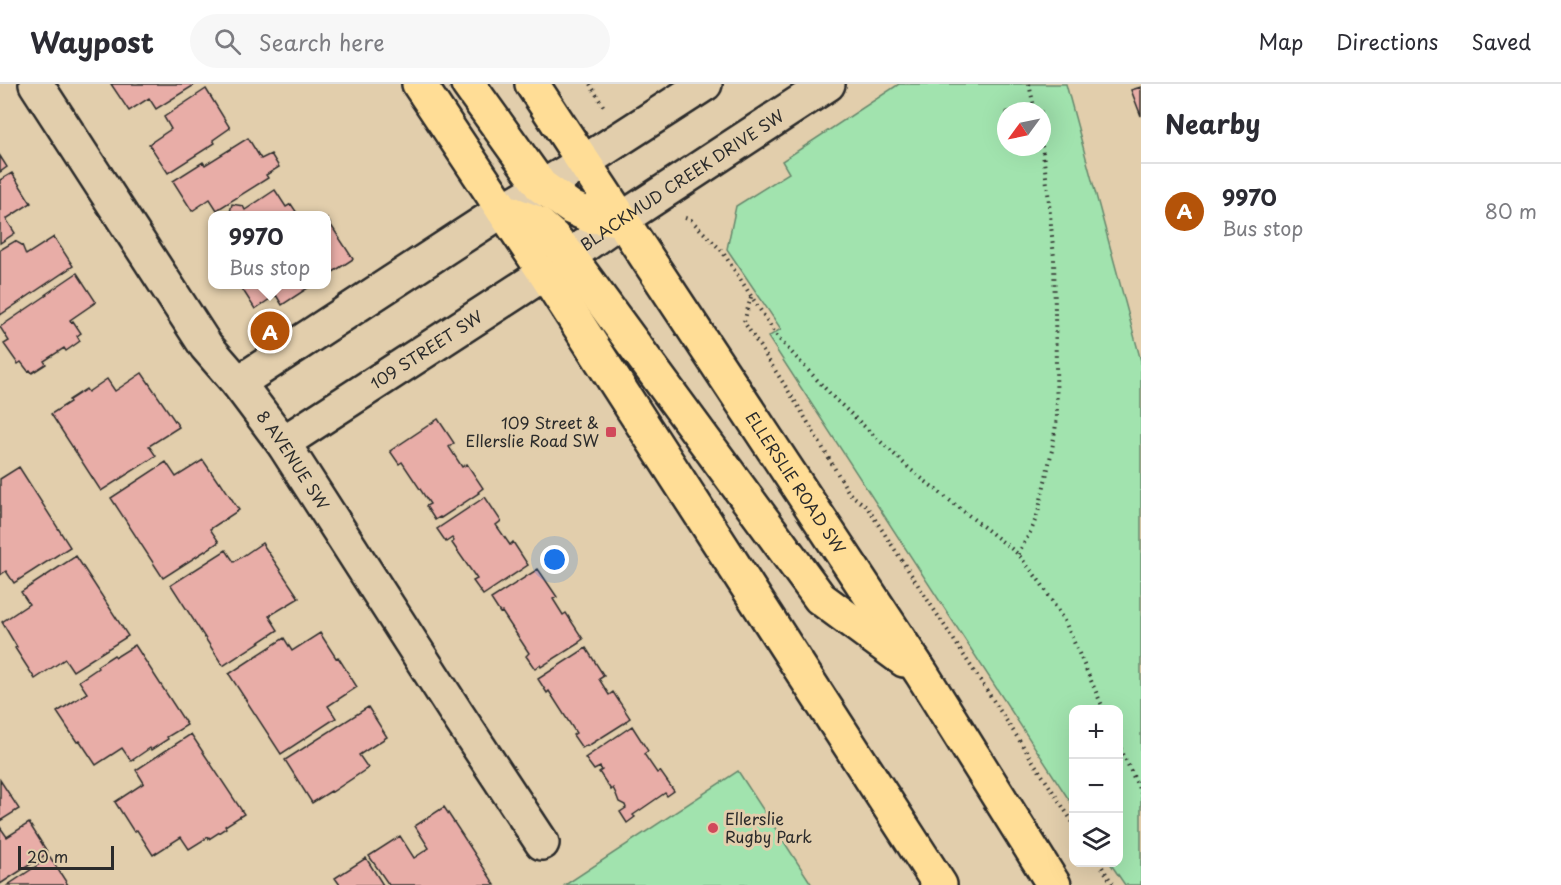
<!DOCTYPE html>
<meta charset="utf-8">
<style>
body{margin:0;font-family:"Playpen Sans",sans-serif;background:#f7f7f7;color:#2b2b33}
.controls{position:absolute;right:18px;bottom:18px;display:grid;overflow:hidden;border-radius:12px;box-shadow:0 6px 24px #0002}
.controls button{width:54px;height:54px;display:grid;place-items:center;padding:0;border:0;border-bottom:2px solid #e1e1e2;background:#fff;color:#2b2b33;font:30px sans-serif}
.compass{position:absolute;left:997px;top:18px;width:54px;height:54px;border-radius:50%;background:#fff;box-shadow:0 6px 24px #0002;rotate:237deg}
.scale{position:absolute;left:18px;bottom:15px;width:96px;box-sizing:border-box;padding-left:6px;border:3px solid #2b2b2b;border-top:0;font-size:16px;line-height:21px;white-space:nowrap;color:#2b2b2b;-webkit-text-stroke:4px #e2ceac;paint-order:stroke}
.you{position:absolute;left:555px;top:476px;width:21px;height:21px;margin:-15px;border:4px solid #fff;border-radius:50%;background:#1a73e8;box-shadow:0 0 0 9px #1a73e833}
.badge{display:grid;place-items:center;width:39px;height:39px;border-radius:50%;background:#b45309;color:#fff;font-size:20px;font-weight:700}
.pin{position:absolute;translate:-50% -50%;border:3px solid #fff;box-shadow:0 2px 6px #0006}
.popup{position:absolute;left:208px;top:127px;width:123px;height:78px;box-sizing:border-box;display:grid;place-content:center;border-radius:12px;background:#fff;filter:drop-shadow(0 2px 4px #0005);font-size:20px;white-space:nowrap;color:#7c7c81}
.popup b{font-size:22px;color:#2b2b33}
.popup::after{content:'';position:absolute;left:50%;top:100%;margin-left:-12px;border:12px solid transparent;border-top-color:#fff}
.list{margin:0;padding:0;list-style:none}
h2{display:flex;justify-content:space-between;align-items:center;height:78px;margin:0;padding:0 24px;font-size:26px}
h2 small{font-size:20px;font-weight:400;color:#7c7c81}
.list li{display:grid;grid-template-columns:39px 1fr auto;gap:18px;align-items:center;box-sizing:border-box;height:96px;padding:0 24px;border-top:2px solid #e1e1e2}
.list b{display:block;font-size:22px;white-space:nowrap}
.list p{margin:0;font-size:20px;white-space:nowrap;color:#7c7c81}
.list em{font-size:20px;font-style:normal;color:#7c7c81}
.icon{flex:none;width:33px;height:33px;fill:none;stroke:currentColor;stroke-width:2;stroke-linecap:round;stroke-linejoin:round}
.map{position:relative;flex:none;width:1141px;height:801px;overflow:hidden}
header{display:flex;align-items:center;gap:36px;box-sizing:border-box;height:84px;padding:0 30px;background:#fff;border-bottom:2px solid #e1e1e2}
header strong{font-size:28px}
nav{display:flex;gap:33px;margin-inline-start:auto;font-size:21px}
.search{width:420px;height:54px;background:#f7f7f7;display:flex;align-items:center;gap:15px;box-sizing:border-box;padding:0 21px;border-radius:33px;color:#7c7c81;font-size:22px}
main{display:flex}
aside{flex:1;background:#fff}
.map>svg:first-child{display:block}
.green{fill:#a1e3ae;stroke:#66876c;stroke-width:1.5;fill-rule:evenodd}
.building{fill:#e8ada7;stroke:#2b2b2b;stroke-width:1.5}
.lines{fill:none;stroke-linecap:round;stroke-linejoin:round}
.minor-casing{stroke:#2b2b2b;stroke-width:38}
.major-casing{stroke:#2b2b2b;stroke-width:38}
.path{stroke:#2b2b2b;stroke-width:4;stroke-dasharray:1.5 4.5;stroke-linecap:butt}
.minor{stroke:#e2ceac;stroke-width:33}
.major{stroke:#ffdd96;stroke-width:33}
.poi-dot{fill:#d1495b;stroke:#e2ceac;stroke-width:2}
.labels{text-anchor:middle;stroke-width:6;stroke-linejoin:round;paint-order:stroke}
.street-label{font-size:16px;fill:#2b2b2b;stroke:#e2ceac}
.poi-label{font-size:16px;fill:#2b2b2b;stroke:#e2ceac;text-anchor:end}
</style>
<header>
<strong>Waypost</strong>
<div class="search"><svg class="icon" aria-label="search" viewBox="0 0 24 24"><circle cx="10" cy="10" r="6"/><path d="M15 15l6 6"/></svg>Search here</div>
<nav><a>Map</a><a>Directions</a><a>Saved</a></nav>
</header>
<main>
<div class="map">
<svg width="1141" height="801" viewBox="0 0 1141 801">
<rect width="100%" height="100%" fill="#e2ceac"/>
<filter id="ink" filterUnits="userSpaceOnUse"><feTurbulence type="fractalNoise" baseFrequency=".0167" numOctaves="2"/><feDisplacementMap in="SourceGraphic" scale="12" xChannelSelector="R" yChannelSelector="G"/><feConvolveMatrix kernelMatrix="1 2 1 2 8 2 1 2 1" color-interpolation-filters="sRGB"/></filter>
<g filter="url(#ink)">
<path class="green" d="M 899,0 L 1066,0 L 1141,277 L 1141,801 L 1125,801 L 1110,779 L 1118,778 L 1118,626 L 1074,626 L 1073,722 L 768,253 L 781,245 L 727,165 L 736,122 L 789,89 L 782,77 ZM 1006,27 L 1042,27 L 1042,63 L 1006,63 Z
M 738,687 L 812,801 L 565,801 Z"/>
<path class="building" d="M 111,0 L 196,0 L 156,25 L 149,14 L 129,27 Z
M 1141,3 L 1141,32 L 1131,6 Z
M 206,5 L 230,44 L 213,56 L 215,59 L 168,89 L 149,60 L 171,45 L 164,33 Z
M 248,54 L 261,75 L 271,70 L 279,83 L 266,91 L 268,94 L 217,126 L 210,115 L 192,127 L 173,97 L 203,78 L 205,81 Z
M 0,72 L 7,83 L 0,88 Z
M 12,89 L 31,119 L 6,135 L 15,149 L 0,159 L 0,96 Z
M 275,106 L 286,123 L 291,120 L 299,132 L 229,132 L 232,120 L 243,122 L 245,126 Z
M 327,135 L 353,175 L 327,192 Z
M 54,153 L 73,182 L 0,231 L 0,166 L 15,157 L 22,161 L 26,171 Z
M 77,189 L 96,218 L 70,236 L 71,238 L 73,237 L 81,249 L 77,252 L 80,257 L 66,267 L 64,264 L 44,277 L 46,280 L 32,289 L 30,286 L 28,287 L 21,278 L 18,280 L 4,260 L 9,257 L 0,243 L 47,211 L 46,210 Z
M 239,200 L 314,200 L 282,221 L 276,211 L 255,225 Z
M 142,289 L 179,343 L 149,362 L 156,372 L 101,407 L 51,330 L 70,318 L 69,316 L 86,305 L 88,308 L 107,295 L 115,307 Z
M 438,335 L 454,359 L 449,363 L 462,383 L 467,380 L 483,404 L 478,408 L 479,409 L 441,434 L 440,433 L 435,436 L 426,422 L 430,420 L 402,378 L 399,380 L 390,367 Z
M 203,376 L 218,398 L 220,397 L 239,426 L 210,445 L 219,458 L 163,494 L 111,414 L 166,378 L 176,393 Z
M 19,383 L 70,463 L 14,499 L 6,487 L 0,491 L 0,395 Z
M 485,413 L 501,437 L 496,441 L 510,461 L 513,458 L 528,481 L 483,511 L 473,497 L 477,495 L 452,459 L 454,457 L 452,454 L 446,458 L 437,445 Z
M 262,459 L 299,514 L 269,532 L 278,546 L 223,582 L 171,501 L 226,466 L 234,478 Z
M 76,472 L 128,552 L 73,587 L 65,575 L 35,595 L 15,564 L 17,563 L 2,538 L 29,520 L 21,508 Z
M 538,485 L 557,513 L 553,515 L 563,531 L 566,529 L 583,555 L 579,558 L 579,559 L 541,583 L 540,581 L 535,585 L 526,572 L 529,569 L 502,528 L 500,529 L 491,515 Z
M 320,549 L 336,574 L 338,573 L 357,603 L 328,622 L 336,634 L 281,670 L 229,590 L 284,554 L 292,567 Z
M 135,561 L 187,641 L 167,653 L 168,655 L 151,666 L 150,664 L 131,677 L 122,664 L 96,681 L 80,657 L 77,658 L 57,628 L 87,609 L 79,597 L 98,584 L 97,582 L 114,571 L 116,573 Z
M 586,564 L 604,592 L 599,595 L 609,611 L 613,608 L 630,634 L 626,637 L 626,638 L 588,662 L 587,661 L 582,664 L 573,651 L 576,649 L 549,607 L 547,609 L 538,595 Z
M 368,623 L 387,653 L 359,671 L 368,684 L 332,708 L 331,707 L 312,719 L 285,676 Z
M 632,642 L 648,667 L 644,670 L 657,689 L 660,687 L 674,707 L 667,712 L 665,709 L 633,731 L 635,733 L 627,739 L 620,728 L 626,724 L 625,721 L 619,718 L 616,710 L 613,704 L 611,706 L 599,688 L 602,686 L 600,683 L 594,686 L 585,674 Z
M 191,650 L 244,730 L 225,742 L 226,744 L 209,755 L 208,753 L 189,765 L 181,753 L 153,771 L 137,746 L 134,748 L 115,718 L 144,699 L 136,686 Z
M 0,696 L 19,725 L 0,737 Z
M 444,723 L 495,801 L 389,801 L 369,772 L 400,752 L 414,774 L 429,764 L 415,742 Z
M 29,739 L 48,769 L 0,800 L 0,743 L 7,753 Z
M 50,773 L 68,801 L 8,801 Z
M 366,774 L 383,801 L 340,801 L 335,794 Z"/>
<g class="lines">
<defs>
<g id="minor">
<path id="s1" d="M 36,0 L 206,262 L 238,299 L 283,359 L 457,630 L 542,759"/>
<path d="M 238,299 L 503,126 L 584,78 L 705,0"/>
<path id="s2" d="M 283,359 L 545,189 L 622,135 L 828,0"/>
</g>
<g id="major">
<path d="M 419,0 L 545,189 L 940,801"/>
<path d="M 468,0 L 541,102 L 572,124 L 590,132 L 622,135"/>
<path id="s3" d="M 532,0 L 922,590 L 1054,801"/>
<path d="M 503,126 L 537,139 L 553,153 L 569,172 L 820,514 L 904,576"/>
</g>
</defs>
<use href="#minor" class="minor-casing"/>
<use href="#major" class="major-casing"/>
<path class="path" d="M 590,0 L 605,25
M 1029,0 L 1035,27
M 685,134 L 691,136 L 722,167 L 779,255 L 835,315 L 911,386 L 1018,470 L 1041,499 L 1066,540 L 1104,626
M 751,213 L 744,238 L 800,325 L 849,409 L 867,423 L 1074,740
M 1018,470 L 1031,447 L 1038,429 L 1052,366 L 1057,334 L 1054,174 L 1048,108 L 1042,62
M 1118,659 L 1141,709
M 1099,778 L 1113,801"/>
<use href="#minor" class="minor"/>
<use href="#major" class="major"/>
</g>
</g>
<g class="poi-dot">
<rect x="605" y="342" width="12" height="12" rx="3"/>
<circle cx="713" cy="744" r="6"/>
</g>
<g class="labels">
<g class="street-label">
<text dy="6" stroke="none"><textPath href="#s2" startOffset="478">BLACKMUD CREEK DRIVE SW</textPath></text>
<text dy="6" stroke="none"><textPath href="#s2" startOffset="171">109 STREET SW</textPath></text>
<text dy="6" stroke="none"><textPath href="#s1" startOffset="456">8 AVENUE SW</textPath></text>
<text dy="6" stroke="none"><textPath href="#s3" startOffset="478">ELLERSLIE ROAD SW</textPath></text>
</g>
<g class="poi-label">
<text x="599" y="345">109 Street &amp;<tspan x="599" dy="18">Ellerslie Road SW</tspan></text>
<text x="725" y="741" text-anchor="start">Ellerslie<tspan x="725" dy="18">Rugby Park</tspan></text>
</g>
</g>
</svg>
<div class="controls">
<button>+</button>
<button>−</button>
<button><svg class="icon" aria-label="layers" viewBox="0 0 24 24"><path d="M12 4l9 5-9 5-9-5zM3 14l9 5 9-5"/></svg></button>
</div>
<svg class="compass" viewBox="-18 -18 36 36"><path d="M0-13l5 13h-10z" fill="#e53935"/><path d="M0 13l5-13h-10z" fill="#7c7c81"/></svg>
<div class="scale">20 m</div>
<div class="you"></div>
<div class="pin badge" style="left:270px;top:247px">A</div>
<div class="popup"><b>9970</b>Bus stop</div>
</div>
<aside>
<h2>Nearby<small></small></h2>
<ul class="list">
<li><span class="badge">A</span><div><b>9970</b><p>Bus stop</p></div><em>80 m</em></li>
</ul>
</aside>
</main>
